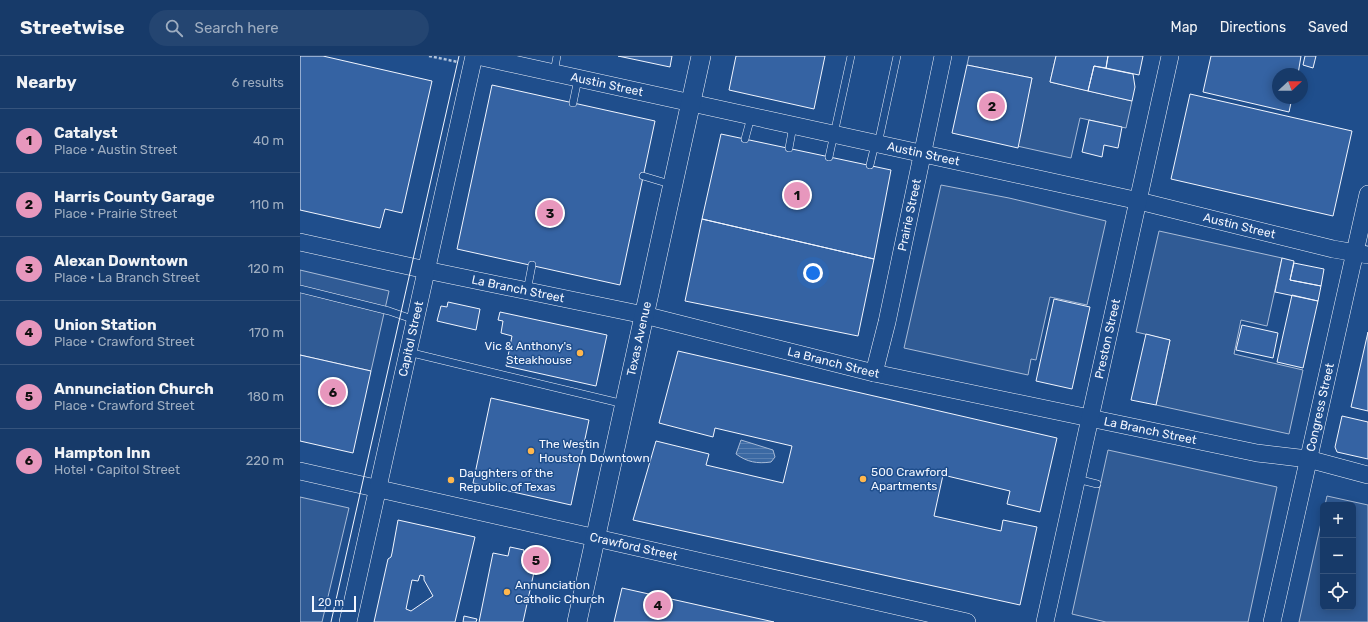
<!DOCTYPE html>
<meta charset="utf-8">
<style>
body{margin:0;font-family:Rubik,sans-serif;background:#244571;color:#f1f3f6}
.controls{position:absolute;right:12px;bottom:12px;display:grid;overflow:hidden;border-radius:6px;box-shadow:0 2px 10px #0003}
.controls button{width:36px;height:36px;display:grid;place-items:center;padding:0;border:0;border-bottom:1px solid #36547d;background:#173a69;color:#f1f3f6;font:20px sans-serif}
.compass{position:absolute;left:972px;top:12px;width:36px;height:36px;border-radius:50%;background:#173a69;box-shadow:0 2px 10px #0003;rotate:68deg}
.scale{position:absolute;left:12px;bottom:10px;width:44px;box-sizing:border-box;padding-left:4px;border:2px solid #f2f6ff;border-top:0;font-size:11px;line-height:14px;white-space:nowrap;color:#f2f6ff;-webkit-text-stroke:3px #1f4e8c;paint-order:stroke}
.you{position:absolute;left:513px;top:217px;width:14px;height:14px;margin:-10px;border:3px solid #fff;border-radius:50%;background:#1a73e8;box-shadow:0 0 0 6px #1a73e833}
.badge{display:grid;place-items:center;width:26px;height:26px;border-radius:50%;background:#e797bd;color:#111;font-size:13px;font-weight:700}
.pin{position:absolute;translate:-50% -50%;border:2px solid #fff;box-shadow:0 1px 4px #0006}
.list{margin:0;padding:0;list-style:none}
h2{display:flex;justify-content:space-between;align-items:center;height:52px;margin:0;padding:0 16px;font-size:17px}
h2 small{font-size:13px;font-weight:400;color:#9eadc0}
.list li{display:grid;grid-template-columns:26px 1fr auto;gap:12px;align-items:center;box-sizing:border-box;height:64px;padding:0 16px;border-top:1px solid #36547d}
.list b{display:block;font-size:15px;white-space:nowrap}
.list p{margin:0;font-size:13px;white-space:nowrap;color:#9eadc0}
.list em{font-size:13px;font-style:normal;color:#9eadc0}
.icon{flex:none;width:22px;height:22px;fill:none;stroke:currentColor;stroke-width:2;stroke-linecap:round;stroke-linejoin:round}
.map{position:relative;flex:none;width:1068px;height:566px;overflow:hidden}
header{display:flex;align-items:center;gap:24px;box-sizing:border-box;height:56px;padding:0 20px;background:#173a69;border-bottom:1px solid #36547d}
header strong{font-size:19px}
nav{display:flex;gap:22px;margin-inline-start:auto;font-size:14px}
.search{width:280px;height:36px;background:#244571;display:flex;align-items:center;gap:10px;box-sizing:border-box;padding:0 14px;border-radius:22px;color:#9eadc0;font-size:15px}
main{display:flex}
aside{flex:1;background:#173a69}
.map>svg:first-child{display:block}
.parking{fill:#305b95;stroke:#a8bbd7}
.water{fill:url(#water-rules);stroke:#a8bbd7}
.building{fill:#3563a3;stroke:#f2f6ff;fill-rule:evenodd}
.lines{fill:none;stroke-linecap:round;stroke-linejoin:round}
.service-casing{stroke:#f2f6ff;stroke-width:8}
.tertiary-casing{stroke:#f2f6ff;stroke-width:18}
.secondary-casing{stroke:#f2f6ff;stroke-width:20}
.path{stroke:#b3c4dc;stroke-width:2.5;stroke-dasharray:3 2;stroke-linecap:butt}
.service{stroke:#1f4e8c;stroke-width:7}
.tertiary{stroke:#1f4e8c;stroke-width:17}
.secondary{stroke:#1f4e8c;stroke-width:19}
.tram{stroke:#f2f6ff;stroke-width:1}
.poi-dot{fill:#ffb74d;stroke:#1f4e8c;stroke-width:1.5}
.labels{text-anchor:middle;stroke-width:3;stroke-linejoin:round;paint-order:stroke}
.street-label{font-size:12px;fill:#f2f6ff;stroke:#1f4e8c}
.poi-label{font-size:12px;fill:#f2f6ff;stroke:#1f4e8c;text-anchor:start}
</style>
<header>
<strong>Streetwise</strong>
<div class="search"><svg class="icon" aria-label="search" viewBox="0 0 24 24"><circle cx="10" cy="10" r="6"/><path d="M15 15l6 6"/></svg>Search here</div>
<nav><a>Map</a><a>Directions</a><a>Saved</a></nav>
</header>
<main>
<aside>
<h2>Nearby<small>6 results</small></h2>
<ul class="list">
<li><span class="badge">1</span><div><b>Catalyst</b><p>Place · Austin Street</p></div><em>40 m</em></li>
<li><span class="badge">2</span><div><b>Harris County Garage</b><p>Place · Prairie Street</p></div><em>110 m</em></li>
<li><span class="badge">3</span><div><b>Alexan Downtown</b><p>Place · La Branch Street</p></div><em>120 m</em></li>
<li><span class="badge">4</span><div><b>Union Station</b><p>Place · Crawford Street</p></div><em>170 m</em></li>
<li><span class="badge">5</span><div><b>Annunciation Church</b><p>Place · Crawford Street</p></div><em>180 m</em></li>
<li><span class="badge">6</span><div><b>Hampton Inn</b><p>Hotel · Capitol Street</p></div><em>220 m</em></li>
</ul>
</aside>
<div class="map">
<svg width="1068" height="566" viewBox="0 0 1068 566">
<defs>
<pattern id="water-rules" width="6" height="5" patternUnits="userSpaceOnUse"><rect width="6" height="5" fill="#3b69a3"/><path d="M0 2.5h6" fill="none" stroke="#587fb1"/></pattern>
</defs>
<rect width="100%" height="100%" fill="#1f4e8c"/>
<path class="parking" d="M 669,0 L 756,0 L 750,26 L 832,45 L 826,72 L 780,62 L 771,102 L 717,90 L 732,22 L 667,9 Z
M 641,129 L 709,142 L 806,165 L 787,249 L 750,241 L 736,304 L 731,303 L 728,319 L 604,292 Z
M 859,175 L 982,202 L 967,270 L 941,264 L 934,298 L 1003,314 L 989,378 L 856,349 L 870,284 L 836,276 Z
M 0,214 L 89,235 L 71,315 L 0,299 Z
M 808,394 L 977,431 L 948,566 L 806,566 L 772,558 Z
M 1027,440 L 1068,449 L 1068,566 L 999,566 L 1023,458 L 1023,551 L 1053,551 L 1053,449 L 1025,449 Z
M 0,441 L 49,452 L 22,566 L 0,566 Z"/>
<path class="water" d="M 441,384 L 473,394 L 475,401 L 471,406 C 457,408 447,406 436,398 Z"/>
<path class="building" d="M 0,0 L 23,0 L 132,25 L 102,157 L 85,153 L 80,172 L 0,154 Z
M 318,0 L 372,0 L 370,11 Z
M 436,0 L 525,0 L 514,53 L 429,34 Z
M 756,0 L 808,0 L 806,12 L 794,10 L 788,35 L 750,26 Z
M 808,0 L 843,0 L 839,19 L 806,12 Z
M 911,0 L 1001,0 L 998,18 L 978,18 L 978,42 L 992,42 L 989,56 L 903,36 Z
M 1005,0 L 1016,0 L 1013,12 L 1003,9 Z
M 667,9 L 732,22 L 718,92 L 652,77 Z
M 794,10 L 833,18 L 835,31 L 832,45 L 788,35 Z
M 192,29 L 355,65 L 320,229 L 157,193 Z
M 890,38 L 1052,75 L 1033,160 L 871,123 Z
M 789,64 L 822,71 L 818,92 L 804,89 L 802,101 L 782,96 Z
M 421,78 L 591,114 L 574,203 L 402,163 Z
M 402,163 L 574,203 L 558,280 L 385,245 Z
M 982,202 L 994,205 L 990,224 L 1021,230 L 1018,245 L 975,236 Z
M 994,207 L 1024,213 L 1021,230 L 990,224 Z
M 992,239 L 1018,245 L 1003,312 L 977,306 Z
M 754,243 L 790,251 L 772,333 L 736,325 Z
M 148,246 L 180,253 L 176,274 L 137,265 L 141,250 L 147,251 Z
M 200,256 L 307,279 L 296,330 L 206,310 L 212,280 L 201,277 L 203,265 L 198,264 Z
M 942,269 L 978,277 L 973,302 L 936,294 Z
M 1068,276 L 1068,355 L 1051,351 Z
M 846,278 L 870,284 L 856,349 L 831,344 Z
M 378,295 L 757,382 L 740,456 L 707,448 L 710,435 L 643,419 L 634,460 L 701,475 L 703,464 L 737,471 L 720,549 L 333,464 L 356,385 L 409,398 L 406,409 L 483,427 L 492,390 L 415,372 L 413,381 L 359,367 Z
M 0,299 L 71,315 L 53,397 L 0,385 Z
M 191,342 L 289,364 L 271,449 L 173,427 Z
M 1042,360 L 1068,366 L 1068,403 L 1037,396 L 1035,391 Z
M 98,464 L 175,481 L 155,566 L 74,566 L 88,503 L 91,501 L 92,497 ZM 120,519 L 124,520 L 124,524 L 133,540 L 111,555 L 106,553 L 112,524 L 118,525 Z
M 210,491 L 224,494 L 222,504 L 236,507 L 223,566 L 179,566 L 193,497 L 208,500 Z
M 322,532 L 474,566 L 314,566 Z
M 164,560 L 177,563 L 176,566 L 163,566 Z"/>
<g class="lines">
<defs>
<path id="service" d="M 254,16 L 257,0
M 273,47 L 278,23
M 445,83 L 451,61
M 578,88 L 597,0
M 489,92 L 493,70
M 529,101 L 551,0
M 570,109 L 575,88
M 343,120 L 373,129
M 0,233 L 89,255 L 115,264
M 227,235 L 232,209
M 108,296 L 324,348
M 777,423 L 797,428"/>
<g id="tertiary">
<path id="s1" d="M 177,0 L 839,145 L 1033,193 L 1068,199"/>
<path id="s2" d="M 0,186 L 126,214 L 344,259 L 574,317 L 957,397 L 1008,403 L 1068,419"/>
<path id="s3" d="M 574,317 L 587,266 L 643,0"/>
<path id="s4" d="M 0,415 L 667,566"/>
<path id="s5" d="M 48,566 L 174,0"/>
<path id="s6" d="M 745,566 L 870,0"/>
<path id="s7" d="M 972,566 L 1068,138"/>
</g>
<g id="secondary">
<path id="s8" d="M 277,566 L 401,0"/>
</g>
</defs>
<use href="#service" class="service-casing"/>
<use href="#tertiary" class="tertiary-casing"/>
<use href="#secondary" class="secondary-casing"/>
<path class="path" d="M 129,0 L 158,6"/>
<use href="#service" class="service"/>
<use href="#tertiary" class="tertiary"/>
<use href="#secondary" class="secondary"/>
<path class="tram" d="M 31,566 L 159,0"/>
</g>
<g class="poi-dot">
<circle cx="280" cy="297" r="4"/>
<circle cx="231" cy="395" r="4"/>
<circle cx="563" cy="423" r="4"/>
<circle cx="151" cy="424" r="4"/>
<circle cx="207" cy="536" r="4"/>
</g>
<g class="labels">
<g class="street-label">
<text dy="4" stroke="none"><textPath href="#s1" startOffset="133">Austin Street</textPath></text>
<text dy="4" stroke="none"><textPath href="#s1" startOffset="457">Austin Street</textPath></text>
<text dy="4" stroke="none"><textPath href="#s3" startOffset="162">Prairie Street</textPath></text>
<text dy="4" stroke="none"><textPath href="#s1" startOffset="781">Austin Street</textPath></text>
<text dy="4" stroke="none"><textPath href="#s2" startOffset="223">La Branch Street</textPath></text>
<text dy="4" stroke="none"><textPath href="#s5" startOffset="290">Capitol Street</textPath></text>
<text dy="4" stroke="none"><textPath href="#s8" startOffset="290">Texas Avenue</textPath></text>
<text dy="4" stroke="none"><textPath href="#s6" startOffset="290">Preston Street</textPath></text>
<text dy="4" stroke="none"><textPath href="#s2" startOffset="547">La Branch Street</textPath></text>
<text dy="4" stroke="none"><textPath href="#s7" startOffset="220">Congress Street</textPath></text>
<text dy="4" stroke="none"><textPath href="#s2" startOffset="871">La Branch Street</textPath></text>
<text dy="4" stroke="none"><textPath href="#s4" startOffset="342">Crawford Street</textPath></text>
</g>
<g class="poi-label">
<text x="272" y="294" text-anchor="end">Vic &amp; Anthony's<tspan x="272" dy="14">Steakhouse</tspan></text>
<text x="239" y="392">The Westin<tspan x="239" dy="14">Houston Downtown</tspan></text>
<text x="571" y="420">500 Crawford<tspan x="571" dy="14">Apartments</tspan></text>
<text x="159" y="421">Daughters of the<tspan x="159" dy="14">Republic of Texas</tspan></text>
<text x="215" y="533">Annunciation<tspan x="215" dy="14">Catholic Church</tspan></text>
</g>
</g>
</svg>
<div class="controls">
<button>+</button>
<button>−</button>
<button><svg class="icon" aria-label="locate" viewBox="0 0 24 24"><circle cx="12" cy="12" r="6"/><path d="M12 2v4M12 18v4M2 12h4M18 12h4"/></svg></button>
</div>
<svg class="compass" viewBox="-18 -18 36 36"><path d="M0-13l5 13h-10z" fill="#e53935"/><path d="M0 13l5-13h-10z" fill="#9eadc0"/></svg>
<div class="scale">20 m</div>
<div class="you"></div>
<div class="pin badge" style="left:497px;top:139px">1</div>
<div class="pin badge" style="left:692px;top:50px">2</div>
<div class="pin badge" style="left:250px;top:157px">3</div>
<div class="pin badge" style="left:358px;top:549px">4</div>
<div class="pin badge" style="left:236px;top:504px">5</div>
<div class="pin badge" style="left:33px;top:336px">6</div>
</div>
</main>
